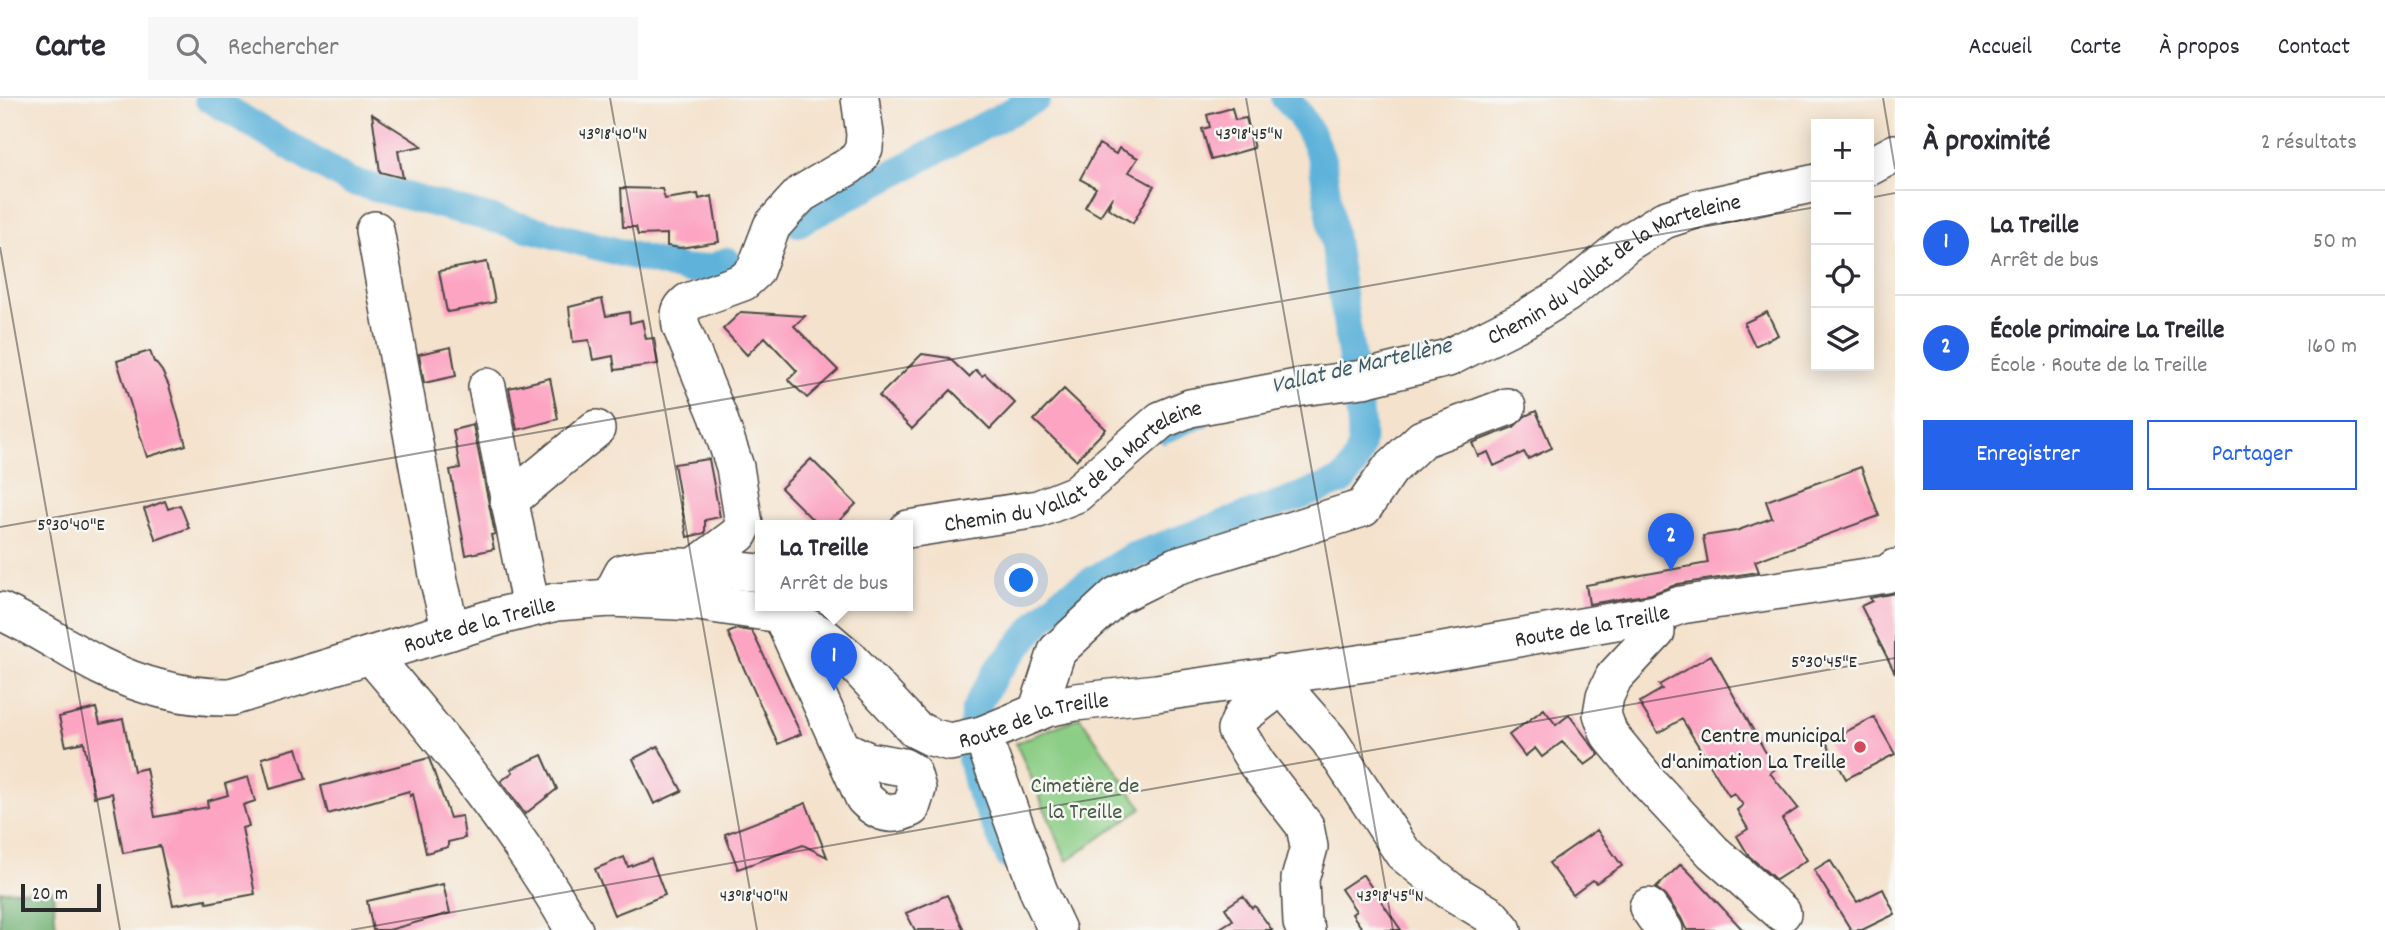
<!DOCTYPE html>
<html lang="fr">
<meta charset="utf-8">
<style>
body{margin:0;font-family:Dekko,sans-serif;background:#f7f7f7;color:#2b2b33}
.controls{position:absolute;right:21px;top:21px;display:grid;overflow:hidden;border-radius:0px;box-shadow:0 4px 18px #0003}
.controls button{width:63px;height:63px;display:grid;place-items:center;padding:0;border:0;border-bottom:2px solid #e1e1e2;background:#fff;color:#2b2b33;font:35px sans-serif}
.scale{position:absolute;left:21px;bottom:18px;width:80px;box-sizing:border-box;padding-left:7px;border:4px solid #2b2b2b;border-top:0;font-size:19px;line-height:24px;white-space:nowrap;color:#2b2b2b;-webkit-text-stroke:5px #f6f6f2;paint-order:stroke}
.you{position:absolute;left:1022px;top:483px;width:24px;height:24px;margin:-18px;border:5px solid #fff;border-radius:50%;background:#1a73e8;box-shadow:0 0 0 10px #1a73e833}
.badge{display:grid;place-items:center;width:46px;height:46px;border-radius:50%;background:#2563eb;color:#fff;font-size:23px;font-weight:700}
.pin{position:absolute;translate:-50% -58px;filter:drop-shadow(0 2px 4px #0008)}
.pin::after{content:'';position:absolute;top:37px;width:24px;height:21px;background:inherit;clip-path:polygon(0 0,100% 0,50% 100%)}
.popup{position:absolute;left:755px;top:422px;width:158px;height:91px;box-sizing:border-box;display:grid;place-content:center;border-radius:0px;background:#fff;filter:drop-shadow(0 2px 5px #0005);font-size:23px;white-space:nowrap;color:#7c7c81}
.popup b{font-size:26px;color:#2b2b33}
.popup::after{content:'';position:absolute;left:50%;top:100%;margin-left:-14px;border:14px solid transparent;border-top-color:#fff}
.list{margin:0;padding:0;list-style:none}
h2{display:flex;justify-content:space-between;align-items:center;height:91px;margin:0;padding:0 28px;font-size:30px}
h2 small{font-size:23px;font-weight:400;color:#7c7c81}
.list li{display:grid;grid-template-columns:46px 1fr auto;gap:21px;align-items:center;box-sizing:border-box;height:105px;padding:0 28px;border-top:2px solid #e1e1e2}
.list b{display:block;font-size:26px;white-space:nowrap}
.list p{margin:0;font-size:23px;white-space:nowrap;color:#7c7c81}
.list em{font-size:23px;font-style:normal;color:#7c7c81}
.actions{display:flex;gap:14px;padding:21px 28px}
.actions a{flex:1;padding:16px 0;border:2px solid #2563eb;border-radius:0px;text-align:center;font-size:24px;color:#2563eb}
.actions .main{background:#2563eb;color:#fff}
.icon{flex:none;width:38px;height:38px;fill:none;stroke:currentColor;stroke-width:2;stroke-linecap:round;stroke-linejoin:round}
.map{position:relative;flex:none;width:1895px;height:832px;overflow:hidden}
header{display:flex;align-items:center;gap:42px;box-sizing:border-box;height:98px;padding:0 35px;background:#fff;border-bottom:2px solid #e1e1e2}
header strong{font-size:33px}
nav{display:flex;gap:38px;margin-inline-start:auto;font-size:24px}
.search{width:490px;height:63px;background:#f7f7f7;display:flex;align-items:center;gap:18px;box-sizing:border-box;padding:0 24px;border-radius:0px;color:#7c7c81;font-size:26px}
main{display:flex}
aside{flex:1;background:#fff}
.map>svg:first-child{display:block}
.green{fill:#8cce86;stroke:#5c7c58;stroke-width:2}
.forest{fill:#71b173;stroke:#4e6e4f;stroke-width:2}
.lines{fill:none;stroke-linecap:round;stroke-linejoin:round}
.stream{stroke:#5eb3da;stroke-width:8}
.canal{stroke:#5eb3da;stroke-width:28}
.building{fill:#fca4c2}
.minor-casing{stroke:#494643;stroke-width:40}
.minor{stroke:#fff;stroke-width:37}
.ticks{fill:none;stroke:#2b2b2b;stroke-width:2;stroke-opacity:0.45}
.poi-dot{fill:#d1495b;stroke:#f6f6f2;stroke-width:2.5}
.labels{text-anchor:middle;stroke-width:5;stroke-linejoin:round;paint-order:stroke}
.street-label{font-size:23px;fill:#2b2b2b;stroke:#f6f6f2}
.poi-label{font-size:23px;fill:#2b2b2b;stroke:#f6f6f2;text-anchor:end}
.park-label{font-size:23px;fill:#485c46;stroke:#f6f6f2}
.water-label{font-size:24px;font-style:italic;fill:#3d5b68;stroke:#f6f6f2}
.ticks-label{font-size:18px;text-anchor:middle;fill:#2b2b2b;stroke:#f6f6f2;stroke-width:5;stroke-linejoin:round;paint-order:stroke}
</style>
<header>
<strong>Carte</strong>
<div class="search"><svg class="icon" aria-label="search" viewBox="0 0 24 24"><circle cx="10" cy="10" r="6"/><path d="M15 15l6 6"/></svg>Rechercher</div>
<nav><a>Accueil</a><a>Carte</a><a>À propos</a><a>Contact</a></nav>
</header>
<main>
<div class="map">
<svg width="1895" height="832" viewBox="0 0 1895 832">
<rect width="100%" height="100%" fill="#f6f6f2"/>
<filter id="ink" filterUnits="userSpaceOnUse"><feTurbulence type="fractalNoise" baseFrequency=".0143" numOctaves="2"/><feDisplacementMap in="SourceGraphic" scale="14" xChannelSelector="R" yChannelSelector="G"/><feConvolveMatrix kernelMatrix="1 2 1 2 8 2 1 2 1" color-interpolation-filters="sRGB"/></filter>
<filter id="wash" filterUnits="userSpaceOnUse"><feTurbulence type="fractalNoise" baseFrequency=".00686" numOctaves="4" result="noise"/><feDisplacementMap in="SourceGraphic" scale="28" xChannelSelector="R" yChannelSelector="G"/><feGaussianBlur stdDeviation="1.57" result="paint"/><feColorMatrix in="noise" values="0 0 0 0 0 0 0 0 0 0 0 0 0 0 0 0 0 1.4 0 .05"/><feComposite in="paint" operator="in"/></filter>
<g filter="url(#wash)">
<rect width="100%" height="100%" fill="#f4e2cc"/>
<path class="green" d="M 1080,619 L 1142,710 L 1067,763 L 1016,645 Z"/>
<path class="forest" d="M 53,792 L 56,832 L 0,832 L 0,793 Z"/>
<g class="lines">
<path class="stream" d="M 1164,342 L 1206,324"/>
<path class="canal" d="M 208,0 L 349,83 L 687,172 L 714,169 L 727,163
M 798,125 L 1037,0
M 1010,759 L 978,690 L 971,661 L 974,615 L 981,600 L 998,572 L 1040,523 L 1063,500 L 1131,459 L 1342,383 C 1365,357 1363,342 1359,309 L 1322,62 C 1313,39 1303,17 1285,0"/>
</g>
<g id="blocks">
<path class="building" d="M 1232,10 L 1235,22 L 1246,20 L 1254,50 L 1211,62 L 1202,31 L 1210,29 L 1207,17 Z
M 372,16 L 422,48 L 398,53 L 403,80 L 380,74 Z
M 1099,46 L 1116,56 L 1119,50 L 1138,60 L 1129,74 L 1154,88 L 1133,125 L 1108,110 L 1113,98 L 1100,118 L 1085,109 L 1096,90 L 1080,81 Z
M 621,90 L 662,91 L 665,101 L 698,96 L 699,101 L 712,98 L 719,144 L 680,150 L 667,148 L 667,136 L 638,137 L 636,129 L 623,129 Z
M 487,164 L 495,204 L 476,208 L 477,209 L 447,214 L 439,173 Z
M 602,201 L 606,218 L 629,214 L 630,225 L 642,222 L 646,241 L 654,240 L 658,266 L 615,272 L 613,258 L 593,262 L 589,242 L 573,244 L 569,209 Z
M 741,214 L 805,218 L 794,228 L 838,272 L 807,300 L 788,282 L 797,273 L 765,239 L 747,257 L 723,231 Z
M 1767,214 L 1778,237 L 1755,248 L 1744,225 Z
M 451,249 L 456,278 L 424,285 L 419,256 Z
M 150,253 L 154,264 L 155,264 L 162,273 L 169,288 L 186,347 L 147,359 L 117,263 Z
M 922,256 L 949,260 L 969,279 L 976,272 L 982,278 L 985,276 L 1015,305 L 990,331 L 951,292 L 912,331 L 879,298 Z
M 550,280 L 558,321 L 517,332 L 509,290 Z
M 1064,291 L 1106,331 L 1076,362 L 1034,322 Z
M 1536,313 L 1552,350 L 1528,361 L 1524,354 L 1494,368 L 1488,354 L 1478,358 L 1472,345 L 1514,329 L 1525,318 Z
M 473,327 L 495,436 L 491,437 L 494,451 L 466,457 L 450,372 L 460,370 L 453,332 Z
M 709,361 L 720,419 L 705,422 L 705,435 L 687,439 L 674,366 Z
M 811,361 L 856,406 L 835,427 L 818,427 L 781,390 Z
M 1861,369 L 1879,418 L 1755,463 L 1759,474 L 1678,486 L 1651,496 L 1589,506 L 1586,487 L 1708,465 L 1703,438 L 1736,433 L 1772,420 L 1766,403 Z
M 165,403 L 168,411 L 180,407 L 189,430 L 156,442 L 144,411 Z
M 1895,495 L 1895,575 L 1861,508 L 1872,503 L 1870,500 Z
M 737,531 L 752,533 L 801,636 L 778,646 L 728,535 Z
M 1711,557 L 1775,671 L 1770,675 L 1798,710 L 1782,721 L 1807,762 L 1776,782 L 1749,758 L 1737,738 L 1748,731 L 1737,712 L 1743,707 L 1734,695 L 1729,698 L 1682,621 L 1658,635 L 1641,608 L 1640,604 L 1662,591 L 1659,587 Z
M 96,610 L 100,626 L 123,621 L 134,673 L 146,670 L 155,719 L 208,709 L 207,703 L 228,697 L 225,686 L 248,679 L 255,703 L 243,707 L 249,728 L 242,730 L 255,796 L 207,805 L 206,801 L 173,807 L 160,748 L 123,755 L 112,695 L 94,699 L 84,644 L 66,648 L 59,619 Z
M 1544,611 L 1556,627 L 1569,617 L 1599,657 L 1585,667 L 1562,644 L 1542,659 L 1535,650 L 1525,658 L 1509,637 Z
M 1874,619 L 1895,656 L 1846,681 L 1826,644 Z
M 658,648 L 682,693 L 654,706 L 633,661 Z
M 297,650 L 306,681 L 270,691 L 262,660 Z
M 542,657 L 557,691 L 525,716 L 501,683 L 513,674 L 511,671 Z
M 429,660 L 450,720 L 462,718 L 465,740 L 448,744 L 448,749 L 426,755 L 413,696 L 410,698 L 409,693 L 328,716 L 321,688 Z
M 806,705 L 827,759 L 803,747 L 738,771 L 725,736 Z
M 1597,732 L 1622,768 L 1596,785 L 1593,782 L 1573,797 L 1549,765 Z
M 624,759 L 628,769 L 651,760 L 665,797 L 614,817 L 595,771 Z
M 1830,762 L 1857,804 L 1883,791 L 1895,816 L 1862,832 L 1851,832 L 1814,772 Z
M 1681,766 L 1691,776 L 1743,832 L 1687,832 L 1685,829 L 1681,820 L 1665,797 L 1656,790 Z
M 1362,777 L 1363,777 L 1401,832 L 1363,832 L 1352,816 L 1356,813 L 1341,791 Z
M 443,786 L 450,815 L 389,832 L 373,832 L 367,803 Z
M 947,797 L 964,832 L 915,832 L 906,815 Z
M 1243,798 L 1252,810 L 1255,808 L 1272,832 L 1217,832 L 1233,822 L 1225,810 Z"/>
</g>
</g>
<g filter="url(#ink)">
<use href="#blocks" fill-opacity="0" stroke="#494643" stroke-width="2"/>
<g class="lines">
<defs>
<g id="minor">
<path d="M 1869,69 L 1895,55"/>
<path d="M 375,132 L 440,488 L 451,533"/>
<path d="M 487,289 L 531,510"/>
<path d="M 509,403 L 596,331"/>
<path id="s1" d="M 908,431 L 1038,411 L 1076,396 L 1161,322 L 1190,310 L 1302,289 L 1363,281 L 1448,260 L 1525,221 L 1566,196 L 1627,145 L 1664,122 L 1701,110 L 1816,85"/>
<path d="M 694,470 L 739,436 L 744,426 L 735,369 L 718,318 L 681,228 C 679,216 679,211 688,204 L 743,184 L 755,173 L 772,128 L 789,109 L 801,96 L 849,68 L 858,61 L 864,50 L 865,36 L 860,0"/>
<path d="M 610,500 L 623,475 C 668,464 714,471 760,475"/>
<path id="s2" d="M 0,513 C 35,528 66,551 100,568 C 142,589 185,600 231,599 L 500,518 L 556,504 L 610,500 L 698,504 L 781,516 L 823,538 L 849,560 L 915,631 L 931,639 L 950,644 L 982,637 L 1047,610 L 1076,604 L 1156,595 L 1420,557 L 1656,516 L 1681,507 L 1887,476 L 1895,470"/>
<path d="M 781,516 L 864,700 C 878,715 892,720 911,710 L 917,691 L 912,674 L 903,669 L 868,663 L 842,651"/>
<path d="M 1656,516 L 1656,534 L 1614,579 L 1605,598 L 1602,616 L 1609,636 L 1650,686 L 1713,754 L 1782,815"/>
<path d="M 371,557 C 445,644 518,732 574,832"/>
<path d="M 1280,576 L 1295,603 L 1329,642 L 1403,755 L 1449,792 L 1490,817 L 1503,832"/>
<path d="M 1280,576 L 1267,599 L 1242,618 L 1236,632 L 1257,666 L 1305,728 L 1309,749 L 1300,781 L 1302,825 L 1306,832"/>
<path d="M 1037,614 L 1057,553 L 1116,498 L 1176,468 L 1363,410 L 1390,371 L 1422,341 L 1507,309"/>
<path d="M 982,637 L 1039,794 L 1057,832"/>
<path d="M 1648,809 L 1664,832"/>
</g>
</defs>
<use href="#minor" class="minor-casing"/>
<use href="#minor" class="minor"/>
</g>
</g>
<path class="ticks" d="M 610,0 L 757,832M 1246,0 L 1393,832M 1883,0 L 1895,71M 1869,100 L 1895,95M 0,149 L 120,832M 0,429 L 1816,109M 351,832 L 1895,560"/>
<circle class="poi-dot" cx="1860" cy="649" r="7"/>
<g class="labels">
<g class="street-label">
<text dy="8" stroke="none"><textPath href="#s1" startOffset="770">Chemin du Vallat de la Marteleine</textPath></text>
<text dy="8" stroke="none"><textPath href="#s1" startOffset="182">Chemin du Vallat de la Marteleine</textPath></text>
<text dy="8" stroke="none"><textPath href="#s2" startOffset="1685">Route de la Treille</textPath></text>
<text dy="8" stroke="none"><textPath href="#s2" startOffset="509">Route de la Treille</textPath></text>
<text dy="8" stroke="none"><textPath href="#s2" startOffset="1118">Route de la Treille</textPath></text>
</g>
<g class="poi-label">
<text x="1846" y="644">Centre municipal<tspan x="1846" dy="26">d'animation La Treille</tspan></text>
</g>
<g class="park-label">
<text x="1085" y="694">Cimetière de<tspan x="1085" dy="26">la Treille</tspan></text>
</g>
<g class="water-label">
<text transform="translate(1361 266) rotate(-13)" y="8">Vallat de Martellène</text>
</g>
</g>
<g class="ticks-label">
<text x="1249" y="41">43°18'45"N</text>
<text x="613" y="41">43°18'40"N</text>
<text x="71" y="432">5°30'40"E</text>
<text x="1824" y="569">5°30'45"E</text>
<text x="754" y="803">43°18'40"N</text>
<text x="1390" y="803">43°18'45"N</text>
</g>
</svg>
<div class="controls">
<button>+</button>
<button>−</button>
<button><svg class="icon" aria-label="locate" viewBox="0 0 24 24"><circle cx="12" cy="12" r="6"/><path d="M12 2v4M12 18v4M2 12h4M18 12h4"/></svg></button>
<button><svg class="icon" aria-label="layers" viewBox="0 0 24 24"><path d="M12 4l9 5-9 5-9-5zM3 14l9 5 9-5"/></svg></button>
</div>
<div class="scale">20 m</div>
<div class="you"></div>
<div class="pin badge" style="left:834px;top:593px">1</div>
<div class="popup"><b>La Treille</b>Arrêt de bus</div>
<div class="pin badge" style="left:1671px;top:473px">2</div>
</div>
<aside>
<h2>À proximité<small>2 résultats</small></h2>
<ul class="list">
<li><span class="badge">1</span><div><b>La Treille</b><p>Arrêt de bus</p></div><em>50 m</em></li>
<li><span class="badge">2</span><div><b>École primaire La Treille</b><p>École · Route de la Treille</p></div><em>160 m</em></li>
</ul>
<div class="actions"><a class="main">Enregistrer</a><a>Partager</a></div>
</aside>
</main>
